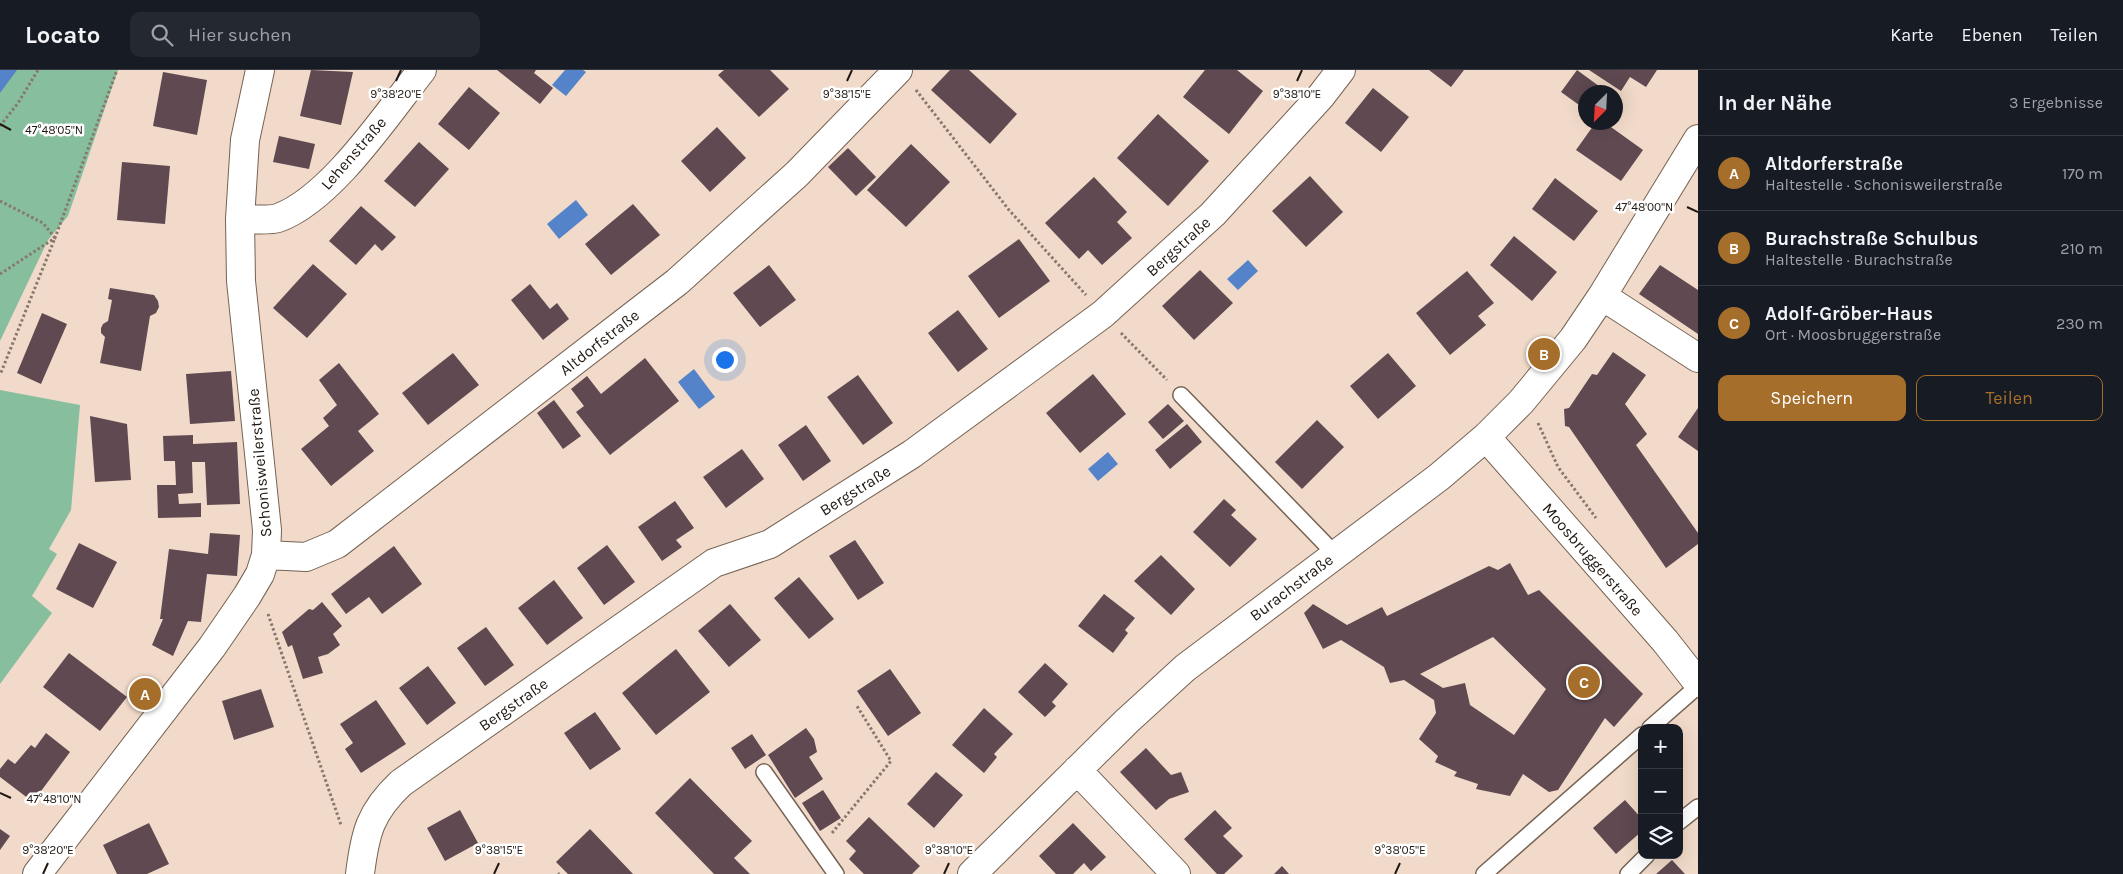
<!DOCTYPE html>
<html lang="de">
<meta charset="utf-8">
<style>
body{margin:0;font-family:Karla,sans-serif;background:#242831;color:#f1f3f6}
.controls{position:absolute;right:15px;bottom:15px;display:grid;overflow:hidden;border-radius:10px;box-shadow:0 5px 20px #0002}
.controls button{width:45px;height:45px;display:grid;place-items:center;padding:0;border:0;border-bottom:1px solid #363941;background:#171b24;color:#f1f3f6;font:25px sans-serif}
.compass{position:absolute;left:1578px;top:15px;width:45px;height:45px;border-radius:50%;background:#171b24;box-shadow:0 5px 20px #0002;rotate:204deg}
.you{position:absolute;left:724px;top:289px;width:18px;height:18px;margin:-12px;border:4px solid #fff;border-radius:50%;background:#1a73e8;box-shadow:0 0 0 8px #1a73e833}
.badge{display:grid;place-items:center;width:32px;height:32px;border-radius:50%;background:#a66e2b;color:#fff;font-size:16px;font-weight:700}
.pin{position:absolute;translate:-50% -50%;border:2px solid #fff;box-shadow:0 1px 5px #0006}
.list{margin:0;padding:0;list-style:none}
h2{display:flex;justify-content:space-between;align-items:center;height:65px;margin:0;padding:0 20px;font-size:21px}
h2 small{font-size:16px;font-weight:400;color:#9ea1a6}
.list li{display:grid;grid-template-columns:32px 1fr auto;gap:15px;align-items:center;box-sizing:border-box;height:75px;padding:0 20px;border-top:1px solid #363941}
.list b{display:block;font-size:19px;white-space:nowrap}
.list p{margin:0;font-size:16px;white-space:nowrap;color:#9ea1a6}
.list em{font-size:16px;font-style:normal;color:#9ea1a6}
.actions{display:flex;gap:10px;padding:15px 20px}
.actions a{flex:1;padding:11px 0;border:1px solid #a66e2b;border-radius:10px;text-align:center;font-size:18px;color:#a66e2b}
.actions .main{background:#a66e2b;color:#fff}
.icon{flex:none;width:28px;height:28px;fill:none;stroke:currentColor;stroke-width:2;stroke-linecap:round;stroke-linejoin:round}
.map{position:relative;flex:none;width:1698px;height:804px;overflow:hidden}
header{display:flex;align-items:center;gap:30px;box-sizing:border-box;height:70px;padding:0 25px;background:#171b24;border-bottom:1px solid #363941}
header strong{font-size:24px}
nav{display:flex;gap:28px;margin-inline-start:auto;font-size:18px}
.search{width:350px;height:45px;background:#242831;display:flex;align-items:center;gap:12px;box-sizing:border-box;padding:0 18px;border-radius:10px;color:#9ea1a6;font-size:19px}
main{display:flex}
aside{flex:1;background:#171b24}
.map>svg:first-child{display:block}
.green{fill:#87be9e}
.water{fill:#5483c9}
.building{fill:#604951;fill-rule:evenodd}
.lines{fill:none;stroke-linecap:round;stroke-linejoin:round}
.service-casing{stroke:#766253;stroke-width:18}
.minor-casing{stroke:#766253;stroke-width:30}
.path{stroke:#87776c;stroke-width:3;stroke-dasharray:2.5 2.5;stroke-linecap:butt}
.service{stroke:#fff;stroke-width:15}
.minor{stroke:#fff;stroke-width:28}
.ticks{fill:none;stroke:#201812;stroke-width:2}
.labels{text-anchor:middle;stroke-width:5;stroke-linejoin:round;paint-order:stroke}
.street-label{font-size:16px;fill:#201812;stroke:#fff}
.ticks-label{font-size:12px;text-anchor:middle;fill:#201812;stroke:#fff;stroke-width:5;stroke-linejoin:round;paint-order:stroke}
</style>
<header>
<strong>Locato</strong>
<div class="search"><svg class="icon" aria-label="search" viewBox="0 0 24 24"><circle cx="10" cy="10" r="6"/><path d="M15 15l6 6"/></svg>Hier suchen</div>
<nav><a>Karte</a><a>Ebenen</a><a>Teilen</a></nav>
</header>
<main>
<div class="map">
<svg width="1698" height="804" viewBox="0 0 1698 804">
<rect width="100%" height="100%" fill="#f1dac9"/>
<path class="green" d="M 0,0 L 118,0 L 68,146 L 48,170 L 0,271 Z
M 0,320 L 80,335 L 71,440 L 49,479 L 57,484 L 32,526 L 52,543 L 0,614 Z"/>
<path class="water" d="M 0,0 L 17,0 L 0,23 Z
M 565,0 L 583,0 L 586,2 L 566,26 L 552,15 Z
M 576,130 L 588,145 L 559,169 L 547,154 Z
M 1248,190 L 1258,201 L 1238,220 L 1227,209 Z
M 694,299 L 715,327 L 699,339 L 678,312 Z
M 1108,382 L 1118,394 L 1098,411 L 1088,399 Z"/>
<path class="building" d="M 311,0 L 353,2 L 341,55 L 300,46 Z
M 497,0 L 536,0 L 534,3 L 553,18 L 540,34 Z
M 724,0 L 770,0 L 789,19 L 759,47 L 718,5 Z
M 950,0 L 969,0 L 1017,44 L 990,74 L 931,20 Z
M 1205,0 L 1237,0 L 1263,21 L 1229,64 L 1183,27 Z
M 1429,0 L 1464,0 L 1451,17 Z
M 1577,0 L 1607,22 L 1586,22 L 1586,40 L 1561,22 Z
M 1589,0 L 1657,0 L 1646,17 L 1630,7 L 1621,21 Z
M 163,2 L 207,10 L 197,65 L 153,56 Z
M 469,17 L 500,43 L 469,80 L 438,54 Z
M 1373,18 L 1409,47 L 1381,82 L 1345,53 Z
M 1158,44 L 1209,91 L 1168,136 L 1117,88 Z
M 1596,52 L 1604,52 L 1643,80 L 1621,111 L 1576,80 Z
M 717,57 L 746,88 L 710,122 L 681,91 Z
M 279,66 L 315,74 L 309,99 L 273,92 Z
M 419,72 L 449,99 L 415,137 L 384,111 Z
M 911,74 L 950,112 L 906,157 L 867,120 Z
M 848,78 L 876,107 L 856,126 L 828,97 Z
M 122,92 L 170,96 L 165,154 L 117,150 Z
M 1310,106 L 1343,142 L 1306,177 L 1272,141 Z
M 1094,107 L 1127,142 L 1117,152 L 1132,168 L 1102,195 L 1088,180 L 1079,189 L 1045,153 Z
M 1555,108 L 1598,141 L 1574,171 L 1532,139 Z
M 633,134 L 660,165 L 611,205 L 585,174 Z
M 361,136 L 396,167 L 382,181 L 375,174 L 356,195 L 329,171 Z
M 1514,166 L 1557,202 L 1532,231 L 1490,195 Z
M 1019,169 L 1050,211 L 999,248 L 968,206 Z
M 313,194 L 347,224 L 307,268 L 273,238 Z
M 769,195 L 796,230 L 760,257 L 733,223 Z
M 1660,195 L 1698,220 L 1698,264 L 1639,224 Z
M 1200,200 L 1233,233 L 1194,270 L 1162,236 Z
M 1467,201 L 1494,233 L 1478,246 L 1486,255 L 1450,285 L 1416,243 Z
M 530,214 L 550,239 L 557,233 L 569,249 L 543,270 L 511,230 Z
M 110,218 L 154,225 L 158,231 L 159,237 L 156,243 L 150,246 L 141,301 L 100,293 L 105,267 L 101,263 L 101,258 L 103,254 L 108,251 L 112,230 L 108,229 Z
M 958,240 L 988,279 L 958,302 L 928,263 Z
M 42,243 L 67,254 L 41,314 L 17,303 Z
M 1613,282 L 1646,305 L 1625,334 L 1647,364 L 1636,375 L 1698,463 L 1698,474 L 1666,498 L 1569,357 L 1565,356 L 1564,339 L 1569,338 L 1592,304 L 1597,305 Z
M 453,283 L 479,315 L 428,355 L 402,323 Z
M 1388,283 L 1416,316 L 1378,349 L 1350,316 Z
M 645,288 L 679,331 L 610,385 L 576,342 L 584,336 L 571,319 L 587,306 L 601,324 Z
M 339,293 L 379,344 L 358,361 L 374,381 L 331,416 L 301,379 L 329,356 L 323,348 L 337,335 L 319,310 Z
M 231,301 L 235,351 L 190,354 L 186,304 Z
M 1093,304 L 1126,344 L 1080,383 L 1046,343 Z
M 858,305 L 893,353 L 863,375 L 827,327 Z
M 554,330 L 581,366 L 563,379 L 537,343 Z
M 1168,334 L 1184,351 L 1163,369 L 1148,352 Z
M 1698,338 L 1698,381 L 1678,367 Z
M 90,346 L 127,354 L 131,410 L 95,412 Z
M 1317,350 L 1344,377 L 1302,419 L 1275,392 Z
M 1187,354 L 1202,372 L 1170,399 L 1155,380 Z
M 806,355 L 831,391 L 803,411 L 778,375 Z
M 193,365 L 193,374 L 237,372 L 240,434 L 207,435 L 205,392 L 192,392 L 193,423 L 178,424 L 179,434 L 201,433 L 201,447 L 158,448 L 157,415 L 176,415 L 175,391 L 164,391 L 163,366 Z
M 742,379 L 764,409 L 726,438 L 703,407 Z
M 1224,429 L 1236,440 L 1231,445 L 1257,469 L 1230,497 L 1193,462 Z
M 675,431 L 694,458 L 676,470 L 682,477 L 662,491 L 638,457 Z
M 210,463 L 240,465 L 237,506 L 207,504 L 201,552 L 188,551 L 173,586 L 152,575 L 163,549 L 160,549 L 169,479 L 208,484 Z
M 855,470 L 884,513 L 858,530 L 829,486 Z
M 79,473 L 117,492 L 93,538 L 56,519 Z
M 607,475 L 635,512 L 604,535 L 577,498 Z
M 394,476 L 422,514 L 382,544 L 369,527 L 346,544 L 331,524 Z
M 1161,485 L 1195,519 L 1171,545 L 1134,511 Z
M 1510,493 L 1528,525 L 1539,520 L 1643,624 L 1614,657 L 1605,648 L 1558,720 L 1549,722 L 1523,704 L 1510,726 L 1476,719 L 1478,714 L 1454,706 L 1457,702 L 1435,692 L 1438,686 L 1419,669 L 1436,643 L 1434,630 L 1404,610 L 1390,613 L 1384,597 L 1341,570 L 1323,579 L 1304,543 L 1313,534 L 1347,555 L 1382,537 L 1387,546 L 1489,496 L 1498,500 ZM 1493,567 L 1546,619 L 1514,665 L 1470,635 L 1465,613 L 1443,618 L 1420,604 Z
M 799,507 L 834,549 L 809,569 L 774,528 Z
M 554,510 L 583,548 L 547,575 L 518,538 Z
M 1104,524 L 1135,548 L 1125,560 L 1128,563 L 1113,583 L 1078,556 Z
M 322,532 L 342,556 L 333,564 L 340,575 L 328,584 L 318,587 L 323,603 L 303,609 L 292,575 L 288,577 L 282,562 L 309,539 L 313,540 Z
M 730,534 L 761,570 L 729,597 L 698,561 Z
M 486,557 L 514,595 L 485,616 L 457,578 Z
M 676,579 L 710,622 L 656,665 L 622,623 Z
M 69,583 L 127,627 L 100,661 L 43,617 Z
M 1045,593 L 1068,614 L 1052,632 L 1056,636 L 1045,647 L 1018,622 Z
M 428,596 L 456,633 L 427,655 L 399,618 Z
M 890,599 L 921,643 L 888,666 L 857,621 Z
M 261,619 L 274,657 L 234,670 L 222,631 Z
M 376,630 L 406,674 L 361,703 L 345,679 L 353,673 L 340,654 Z
M 984,638 L 1013,664 L 994,684 L 997,687 L 984,703 L 952,675 Z
M 595,642 L 621,679 L 590,700 L 564,663 Z
M 806,658 L 814,669 L 817,682 L 809,687 L 823,709 L 795,728 L 768,685 Z
M 46,663 L 70,682 L 33,732 L 0,707 L 0,699 L 8,689 L 15,694 L 31,675 L 35,678 Z
M 752,664 L 766,685 L 745,699 L 731,678 Z
M 1146,678 L 1171,705 L 1181,702 L 1189,722 L 1169,729 L 1156,740 L 1120,702 Z
M 936,702 L 963,725 L 934,758 L 907,734 Z
M 690,708 L 752,771 L 734,788 L 750,804 L 714,804 L 655,743 Z
M 823,720 L 841,748 L 820,761 L 802,733 Z
M 1625,730 L 1642,749 L 1642,761 L 1616,784 L 1593,758 Z
M 460,740 L 478,773 L 445,791 L 427,758 Z
M 1215,740 L 1232,758 L 1223,766 L 1243,786 L 1224,804 L 1217,804 L 1184,769 Z
M 869,747 L 920,796 L 912,804 L 864,804 L 849,789 L 856,781 L 846,771 Z
M 149,753 L 169,794 L 147,804 L 117,804 L 103,775 Z
M 1073,753 L 1106,787 L 1091,801 L 1084,793 L 1073,804 L 1056,804 L 1039,786 Z
M 0,759 L 10,766 L 0,780 Z
M 590,759 L 633,804 L 568,804 L 556,792 Z
M 1672,790 L 1685,804 L 1656,804 Z
M 1282,796 L 1289,804 L 1274,804 Z"/>
<g class="lines">
<defs>
<path id="service" d="M 1181,325 L 1335,484
M 1650,658 L 1698,616
M 764,702 L 836,804
M 1679,752 L 1698,737
M 1484,804 L 1642,665
M 1628,804 L 1647,785"/>
<path id="minor" d="M 240,149 C 251,149 268,151 278,148 C 331,129 387,44 422,0
M 1602,226 L 1698,288
M 1486,367 L 1665,571 L 1698,613
M 266,485 L 306,487 L 337,474 L 677,212 L 797,104 L 898,0
M 1077,700 L 1176,804
M 37,804 L 212,577 L 247,526 L 260,504 L 266,485 L 267,460 L 241,211 L 240,149 L 245,70 L 260,0
M 360,804 C 365,763 370,742 401,713 L 714,493 L 770,474 L 912,384 L 1103,244 L 1213,144 L 1321,26 L 1341,0
M 972,804 L 1127,651 L 1185,598 L 1439,407 L 1486,367 L 1521,332 L 1573,269 L 1602,226 L 1698,69"/>
</defs>
<use href="#service" class="service-casing"/>
<use href="#minor" class="minor-casing"/>
<path class="path" d="M 916,20 L 1009,140 L 1086,225
M 0,56 L 18,33 L 38,0
M 0,131 L 43,153 L 55,168 L 0,305
M 0,204 L 55,168 L 117,0
M 1121,263 L 1167,310
M 1538,353 L 1558,397 L 1596,448
M 268,544 L 341,755
M 832,763 L 891,691 L 857,636
M 558,803 L 559,804"/>
<use href="#service" class="service"/>
<use href="#minor" class="minor"/>
</g>
<path class="ticks" d="M 396,11 L 401,0M 847,11 L 852,0M 1297,11 L 1302,0M 0,54 L 11,60M 1687,137 L 1698,142M 0,723 L 11,728M 43,804 L 48,793M 494,804 L 499,793M 944,804 L 949,793M 1395,804 L 1400,793"/>
<g class="labels">
<g class="street-label">
<text transform="translate(353 83) rotate(-49)" y="6">Lehenstraße</text>
<text transform="translate(1178 176) rotate(-42)" y="6">Bergstraße</text>
<text transform="translate(599 272) rotate(-38)" y="6">Altdorfstraße</text>
<text transform="translate(259 393) rotate(-95)" y="6">Schonisweilerstraße</text>
<text transform="translate(855 420) rotate(-32)" y="6">Bergstraße</text>
<text transform="translate(1593 489) rotate(49)" y="6">Moosbruggerstraße</text>
<text transform="translate(1291 517) rotate(-37)" y="6">Burachstraße</text>
<text transform="translate(513 634) rotate(-35)" y="6">Bergstraße</text>
</g>
</g>
<g class="ticks-label">
<text x="847" y="28">9°38'15"E</text>
<text x="396" y="28">9°38'20"E</text>
<text x="1297" y="28">9°38'10"E</text>
<text x="54" y="64">47°48'05"N</text>
<text x="1644" y="141">47°48'00"N</text>
<text x="54" y="733">47°48'10"N</text>
<text x="48" y="784">9°38'20"E</text>
<text x="499" y="784">9°38'15"E</text>
<text x="949" y="784">9°38'10"E</text>
<text x="1400" y="784">9°38'05"E</text>
</g>
</svg>
<div class="controls">
<button>+</button>
<button>−</button>
<button><svg class="icon" aria-label="layers" viewBox="0 0 24 24"><path d="M12 4l9 5-9 5-9-5zM3 14l9 5 9-5"/></svg></button>
</div>
<svg class="compass" viewBox="-18 -18 36 36"><path d="M0-13l5 13h-10z" fill="#e53935"/><path d="M0 13l5-13h-10z" fill="#9ea1a6"/></svg>
<div class="you"></div>
<div class="pin badge" style="left:145px;top:624px">A</div>
<div class="pin badge" style="left:1544px;top:284px">B</div>
<div class="pin badge" style="left:1584px;top:612px">C</div>
</div>
<aside>
<h2>In der Nähe<small>3 Ergebnisse</small></h2>
<ul class="list">
<li><span class="badge">A</span><div><b>Altdorferstraße</b><p>Haltestelle · Schonisweilerstraße</p></div><em>170 m</em></li>
<li><span class="badge">B</span><div><b>Burachstraße Schulbus</b><p>Haltestelle · Burachstraße</p></div><em>210 m</em></li>
<li><span class="badge">C</span><div><b>Adolf-Gröber-Haus</b><p>Ort · Moosbruggerstraße</p></div><em>230 m</em></li>
</ul>
<div class="actions"><a class="main">Speichern</a><a>Teilen</a></div>
</aside>
</main>
